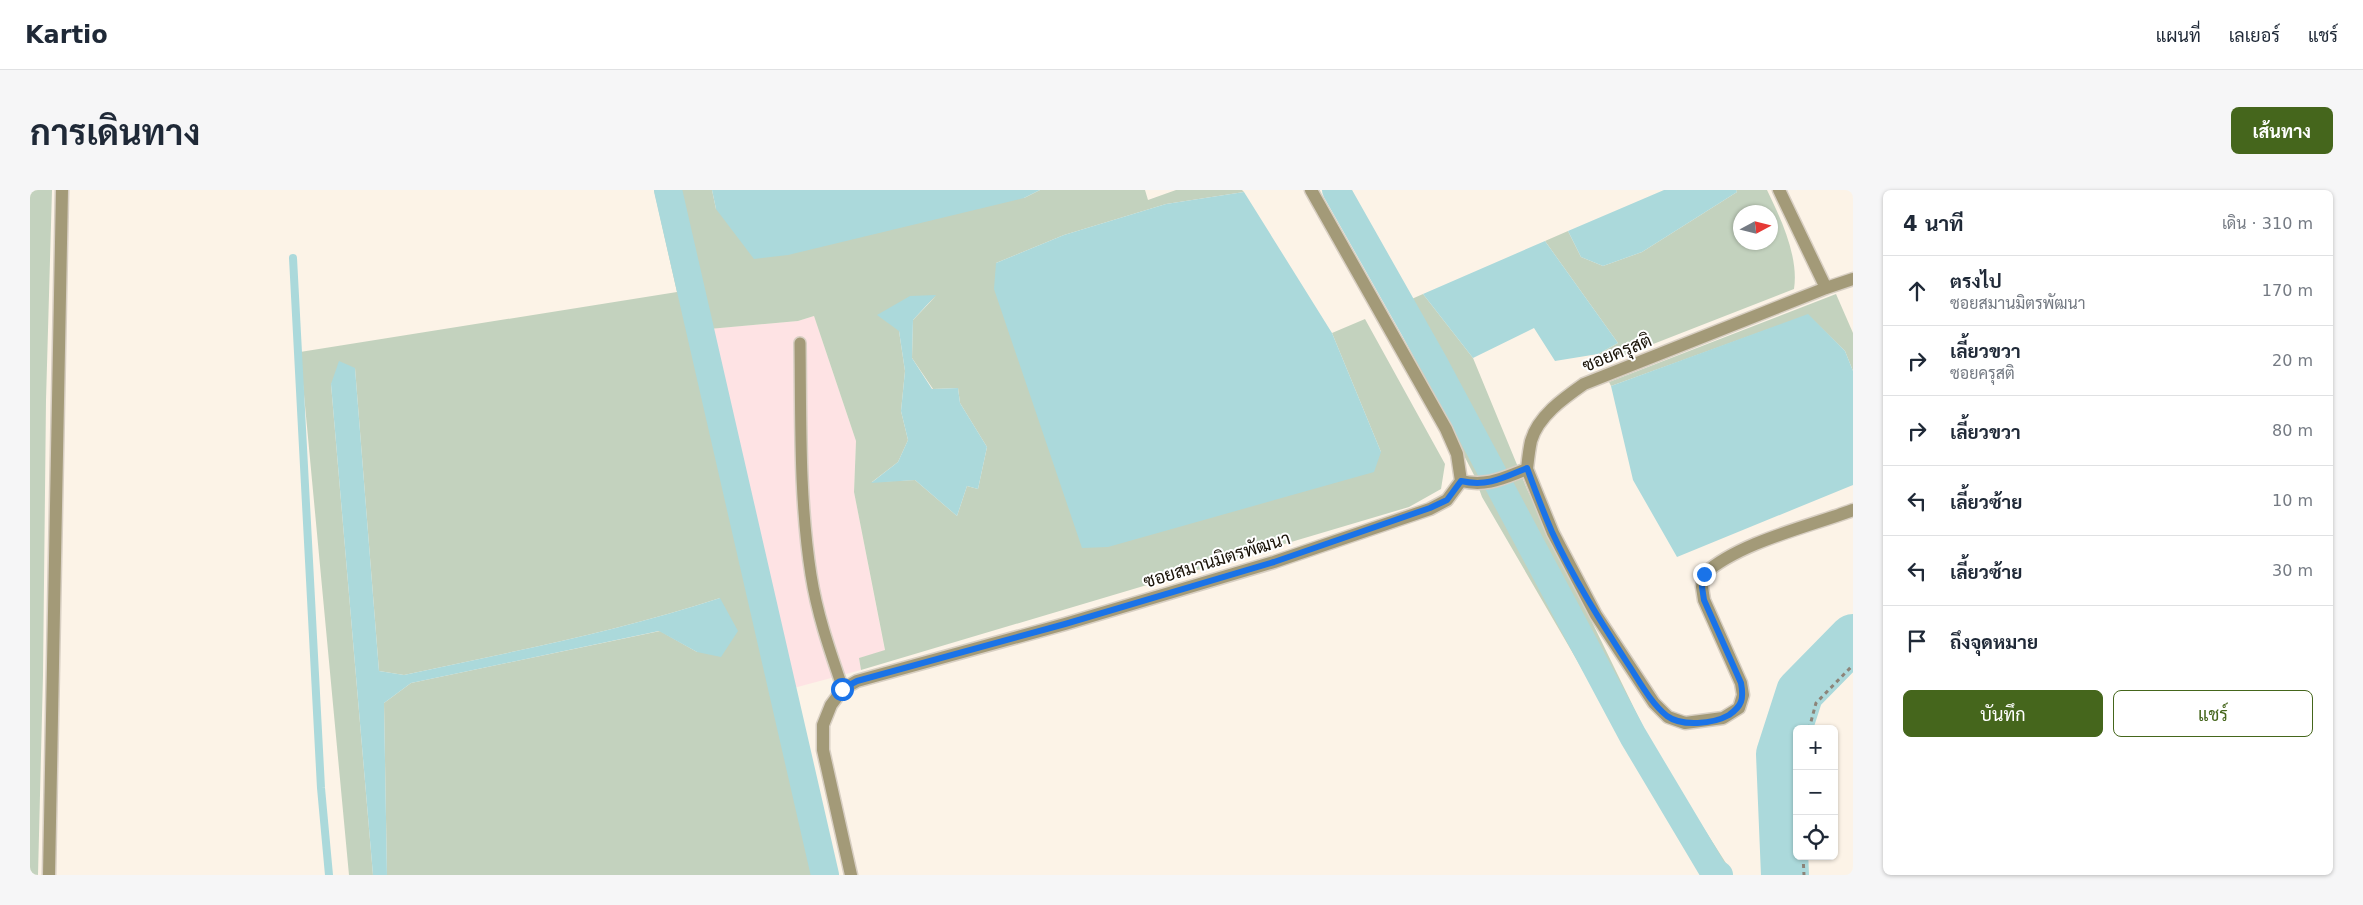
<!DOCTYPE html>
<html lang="th">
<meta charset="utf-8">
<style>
body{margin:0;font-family:"DejaVu Sans",Sarabun,sans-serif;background:#f6f6f7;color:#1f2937}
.controls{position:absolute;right:15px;bottom:15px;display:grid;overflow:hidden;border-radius:8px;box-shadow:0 1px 4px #0004}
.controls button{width:45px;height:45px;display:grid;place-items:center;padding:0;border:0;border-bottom:1px solid #e0e1e3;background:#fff;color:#1f2937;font:25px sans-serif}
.compass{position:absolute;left:1703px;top:15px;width:45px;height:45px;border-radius:50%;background:#fff;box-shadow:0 1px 4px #0004;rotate:83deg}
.stop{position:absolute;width:15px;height:15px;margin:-11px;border:4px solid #1a73e8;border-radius:50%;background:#fff}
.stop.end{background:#1a73e8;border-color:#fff;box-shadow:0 1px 5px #0008}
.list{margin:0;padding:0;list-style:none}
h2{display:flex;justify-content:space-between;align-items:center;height:65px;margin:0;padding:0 20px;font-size:21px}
h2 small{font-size:16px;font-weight:400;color:#747a83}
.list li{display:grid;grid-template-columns:32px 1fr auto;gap:15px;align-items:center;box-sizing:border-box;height:70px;padding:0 20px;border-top:1px solid #e0e1e3}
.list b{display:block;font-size:19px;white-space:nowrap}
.list p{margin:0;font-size:16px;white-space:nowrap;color:#747a83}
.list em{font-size:16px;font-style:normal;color:#747a83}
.actions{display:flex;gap:10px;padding:15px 20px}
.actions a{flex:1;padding:11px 0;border:1px solid #45661c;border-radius:8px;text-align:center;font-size:18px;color:#45661c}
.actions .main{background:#45661c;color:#fff}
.icon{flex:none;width:28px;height:28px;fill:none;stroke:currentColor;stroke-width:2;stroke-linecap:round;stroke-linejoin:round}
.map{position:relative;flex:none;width:1823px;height:685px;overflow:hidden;border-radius:8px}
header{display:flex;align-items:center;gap:30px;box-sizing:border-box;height:70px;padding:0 25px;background:#fff;border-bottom:1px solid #e0e1e3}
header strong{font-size:24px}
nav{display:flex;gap:28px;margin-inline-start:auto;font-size:18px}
.intro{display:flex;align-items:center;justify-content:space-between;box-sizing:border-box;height:120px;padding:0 30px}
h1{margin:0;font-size:35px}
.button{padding:12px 22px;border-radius:8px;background:#45661c;color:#fff;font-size:18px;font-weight:700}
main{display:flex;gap:30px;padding:0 30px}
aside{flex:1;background:#fff;border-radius:8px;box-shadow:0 1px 4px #0004}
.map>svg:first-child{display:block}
.industrial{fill:#fee3e4}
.green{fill:#c3d2be;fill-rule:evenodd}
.water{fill:#abd9db}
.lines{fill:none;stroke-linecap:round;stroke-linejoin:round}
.stream{stroke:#abd9db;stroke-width:8}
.canal{stroke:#abd9db;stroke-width:28}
.river{stroke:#abd9db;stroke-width:48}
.service-casing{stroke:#d8cfc3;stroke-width:14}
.minor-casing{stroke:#d8cfc3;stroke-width:15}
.path{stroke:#8c8479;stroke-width:3;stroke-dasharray:4 4;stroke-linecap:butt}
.service{stroke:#a39a78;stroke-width:11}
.minor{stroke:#a39a78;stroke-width:12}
.route{stroke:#1a73e8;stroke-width:6}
.labels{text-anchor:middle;stroke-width:4;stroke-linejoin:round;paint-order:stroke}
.street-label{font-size:18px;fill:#191207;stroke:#fff}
</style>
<header>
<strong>Kartio</strong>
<nav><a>แผนที่</a><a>เลเยอร์</a><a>แชร์</a></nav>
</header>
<div class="intro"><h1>การเดินทาง</h1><a class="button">เส้นทาง</a></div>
<main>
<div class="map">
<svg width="1823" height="685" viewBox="0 0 1823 685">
<rect width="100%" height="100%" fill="#fcf3e7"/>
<path class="industrial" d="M 784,126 L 826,251 L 824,302 L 855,461 L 829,468 L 831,480 L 760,499 L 677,139 L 768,131 Z"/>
<path class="green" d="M 0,0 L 22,0 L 16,210 L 13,485 L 8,685 L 0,685 Z
M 624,0 L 682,0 L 686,19 L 994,8 L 1010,0 L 1115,0 L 1118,10 L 1146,0 L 1212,0 L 1214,2 L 1136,14 L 1034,45 L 966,73 L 1351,262 L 1302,143 L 1335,129 L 1415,274 L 1411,299 L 1379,317 L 831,480 L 829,468 L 855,460 L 824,302 L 826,251 L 784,126 L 768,131 L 657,141 L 790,685 L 357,685 L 354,513 L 381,493 L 630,441 L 667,462 L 690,408 C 587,442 480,462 374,485 L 349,481 L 325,178 L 301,194 L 343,685 L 319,685 L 270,162 L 647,102 ZM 906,106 L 883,130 L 882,168 L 903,199 L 928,198 L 930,213 L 957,257 L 948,299 L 937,296 L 927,326 L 885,290 L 842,292 L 868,272 L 878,250 L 871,221 L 875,181 L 869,141 Z
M 1706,0 L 1737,0 C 1751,29 1769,67 1764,99 L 1572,174 L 1568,164 L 1588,153 L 1515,51 L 1538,41 L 1551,67 L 1573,76 L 1612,62 L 1707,2 ZM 1710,22 L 1740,22 L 1740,52 L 1710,52 Z
M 1393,104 L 1443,168 L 1497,299 L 1627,565 L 1701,681 L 1697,685 L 1672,685 L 1452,307 L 1444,285 L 1359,119 Z
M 1806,104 L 1823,143 L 1823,181 L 1815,161 L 1778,125 L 1581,196 L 1579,192 Z"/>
<path class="water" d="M 682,0 L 1010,0 L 994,8 L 758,65 L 724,69 L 686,19 Z
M 1634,0 L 1706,0 L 1707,2 L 1612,62 L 1573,76 L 1551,67 L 1538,41 Z
M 1214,2 L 1302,143 L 1351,262 L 1344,282 L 1078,357 L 1052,358 L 964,99 L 966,73 L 1034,45 L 1136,14 Z
M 1515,51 L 1588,153 L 1568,164 L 1525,171 L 1504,138 L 1443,168 L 1393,104 Z
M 906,105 L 883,130 L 882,168 L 902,199 L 928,198 L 930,213 L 957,257 L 948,299 L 937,296 L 927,326 L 885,290 L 841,293 L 868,272 L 878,250 L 871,221 L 875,181 L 869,141 L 847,125 L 880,106 Z
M 1778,124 L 1815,161 L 1823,181 L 1823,295 L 1647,367 L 1603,290 L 1581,196 Z
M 309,171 L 325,178 L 349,481 L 374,485 C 480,462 587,442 690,408 L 708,441 L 691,467 L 667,462 L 629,441 L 381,493 L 354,513 L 357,685 L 343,685 L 301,194 Z"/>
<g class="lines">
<path class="stream" d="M 263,68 L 291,598 L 299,685"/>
<path class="canal" d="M 638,0 L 795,685
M 1306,0 L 1406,177 L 1603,546 L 1684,682 L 1689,685"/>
<path class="river" d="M 1755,685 L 1750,564 L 1770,502 L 1823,448"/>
<defs>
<path id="service" d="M 770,153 C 771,229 769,309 781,385 C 787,424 800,461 813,499"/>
<path id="minor" d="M 1749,0 L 1796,98
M 1497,279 L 1523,343 L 1566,425 L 1624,513 L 1638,527 L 1655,533 L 1693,528 L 1709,518 L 1713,505 L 1711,493 L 1674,410 L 1672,397 L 1674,384 C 1710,352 1777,337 1823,320
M 1431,291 C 1457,297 1473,288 1497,279 C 1498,270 1499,260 1501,251 C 1508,226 1534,208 1554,194 L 1796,98 L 1823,89
M 19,685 L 32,0
M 821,685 L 793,560 L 793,535 L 801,515 L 813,499 L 827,491 L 1035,434 L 1244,372 L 1400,319 L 1417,310 L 1431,291 L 1427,264 L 1416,239 L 1281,0"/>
</defs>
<use href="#service" class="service-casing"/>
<use href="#minor" class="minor-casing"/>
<path class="path" d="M 1779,539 L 1786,513 L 1823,475
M 1773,666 L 1774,685"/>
<use href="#service" class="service"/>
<use href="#minor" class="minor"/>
</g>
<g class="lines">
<path class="route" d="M 812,499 L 827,491 L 1035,434 L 1244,372 L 1400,318 L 1417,310 L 1431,291 C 1457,297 1473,288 1497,278 C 1505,300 1513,321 1522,342 C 1543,388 1571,432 1598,474 C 1610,492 1620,512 1637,526 C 1652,537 1683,534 1699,525 C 1712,516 1714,509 1711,493 L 1674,410 L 1672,397 L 1674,384"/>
</g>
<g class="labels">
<g class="street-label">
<text transform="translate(1587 163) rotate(-22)" y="6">ซอยครุสติ</text>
<text transform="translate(1187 370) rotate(-17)" y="6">ซอยสมานมิตรพัฒนา</text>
</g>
</g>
</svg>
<div class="controls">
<button>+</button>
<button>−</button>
<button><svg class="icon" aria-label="locate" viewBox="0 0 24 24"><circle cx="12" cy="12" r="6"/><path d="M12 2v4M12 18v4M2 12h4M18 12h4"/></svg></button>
</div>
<svg class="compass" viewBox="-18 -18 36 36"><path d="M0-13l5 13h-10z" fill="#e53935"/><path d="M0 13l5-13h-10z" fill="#747a83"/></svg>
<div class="stop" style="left:812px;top:499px"></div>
<div class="stop end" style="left:1674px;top:384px"></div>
</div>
<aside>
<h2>4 นาที<small>เดิน · 310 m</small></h2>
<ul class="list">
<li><svg class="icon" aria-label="ahead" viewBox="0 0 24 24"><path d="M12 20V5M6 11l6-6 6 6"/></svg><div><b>ตรงไป</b><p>ซอยสมานมิตรพัฒนา</p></div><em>170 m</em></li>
<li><svg class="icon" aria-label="right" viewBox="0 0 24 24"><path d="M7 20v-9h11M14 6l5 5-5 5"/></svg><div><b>เลี้ยวขวา</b><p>ซอยครุสติ</p></div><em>20 m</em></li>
<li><svg class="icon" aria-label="right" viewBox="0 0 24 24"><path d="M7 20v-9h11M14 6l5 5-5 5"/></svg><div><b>เลี้ยวขวา</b></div><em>80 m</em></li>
<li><svg class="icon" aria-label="left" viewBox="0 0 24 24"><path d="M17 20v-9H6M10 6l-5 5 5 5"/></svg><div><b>เลี้ยวซ้าย</b></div><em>10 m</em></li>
<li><svg class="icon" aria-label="left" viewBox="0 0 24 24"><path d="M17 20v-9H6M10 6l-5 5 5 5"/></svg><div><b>เลี้ยวซ้าย</b></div><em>30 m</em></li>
<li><svg class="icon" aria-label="arrive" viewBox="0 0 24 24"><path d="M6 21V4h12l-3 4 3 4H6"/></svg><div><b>ถึงจุดหมาย</b></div></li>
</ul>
<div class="actions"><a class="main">บันทึก</a><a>แชร์</a></div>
</aside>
</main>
